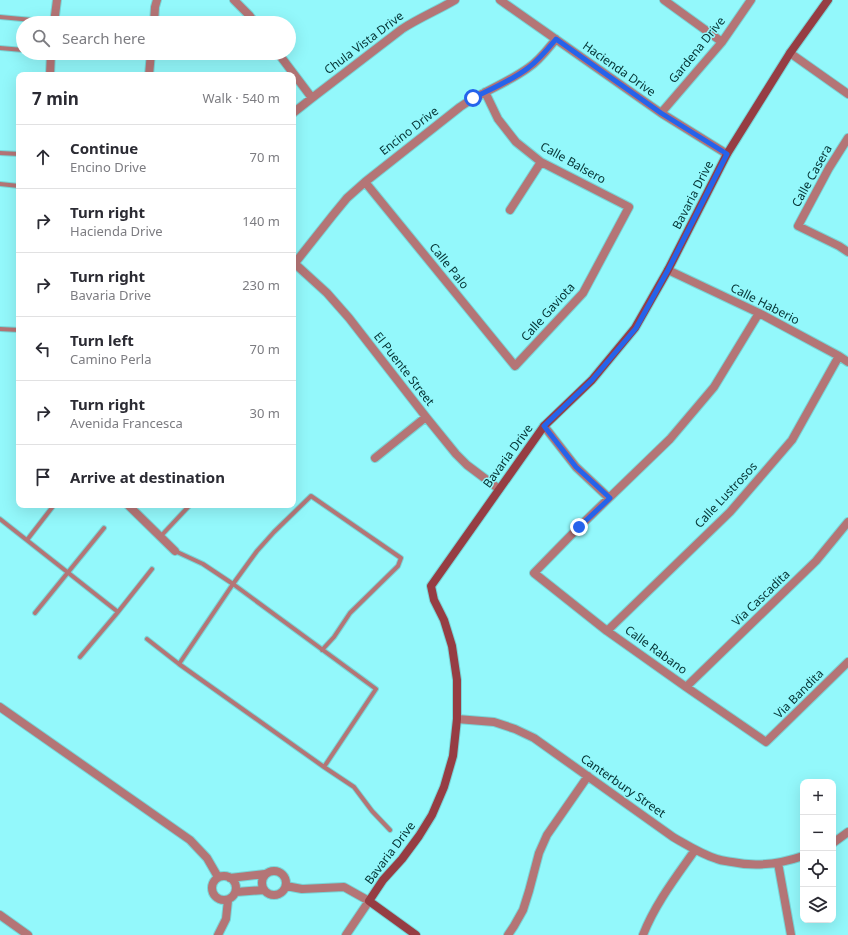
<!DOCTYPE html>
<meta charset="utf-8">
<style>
body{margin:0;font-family:"Noto Sans",sans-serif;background:#f7f7f7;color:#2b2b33}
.controls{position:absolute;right:12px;bottom:12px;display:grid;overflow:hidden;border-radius:8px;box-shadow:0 4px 16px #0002}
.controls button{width:36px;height:36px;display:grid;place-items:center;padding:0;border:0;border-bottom:1px solid #e1e1e2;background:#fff;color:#2b2b33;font:20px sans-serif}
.stop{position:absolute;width:12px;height:12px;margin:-9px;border:3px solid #2563eb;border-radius:50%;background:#fff}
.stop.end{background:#2563eb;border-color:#fff;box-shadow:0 1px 4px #0008}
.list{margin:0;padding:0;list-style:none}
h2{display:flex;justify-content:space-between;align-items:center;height:52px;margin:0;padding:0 16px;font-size:17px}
h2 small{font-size:13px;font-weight:400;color:#7c7c81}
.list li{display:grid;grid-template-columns:26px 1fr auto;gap:12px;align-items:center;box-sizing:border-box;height:64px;padding:0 16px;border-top:1px solid #e1e1e2}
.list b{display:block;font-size:15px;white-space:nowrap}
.list p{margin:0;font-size:13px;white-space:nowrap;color:#7c7c81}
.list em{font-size:13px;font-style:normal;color:#7c7c81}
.icon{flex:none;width:22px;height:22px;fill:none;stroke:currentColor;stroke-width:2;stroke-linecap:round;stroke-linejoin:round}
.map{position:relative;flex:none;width:848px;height:935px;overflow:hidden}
.search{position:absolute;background:#fff;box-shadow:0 4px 16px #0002;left:16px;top:16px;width:280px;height:44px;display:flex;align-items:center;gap:10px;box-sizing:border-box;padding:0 14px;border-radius:22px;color:#7c7c81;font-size:15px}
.panel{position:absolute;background:#fff;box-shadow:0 4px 16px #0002;left:16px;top:72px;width:280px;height:436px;border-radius:8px}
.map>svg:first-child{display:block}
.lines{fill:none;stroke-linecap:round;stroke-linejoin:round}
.lane-casing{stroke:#79d5d7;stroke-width:6}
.street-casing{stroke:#79d5d7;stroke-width:10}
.secondary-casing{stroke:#79d5d7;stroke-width:10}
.lane{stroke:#b47576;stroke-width:4}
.street{stroke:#b47576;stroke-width:8}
.secondary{stroke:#963d43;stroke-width:8}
.route{stroke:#2563eb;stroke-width:5}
.labels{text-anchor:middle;stroke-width:3;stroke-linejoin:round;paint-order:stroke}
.street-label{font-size:12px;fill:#043334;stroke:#93f8fb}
</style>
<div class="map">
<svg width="848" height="935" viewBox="0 0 848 935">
<rect width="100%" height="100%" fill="#93f8fb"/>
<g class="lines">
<defs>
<path id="lane" d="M 0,17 L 54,22
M 0,48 L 23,50
M 0,153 L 19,154
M 0,184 L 19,186
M 0,329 L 19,330
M 0,519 L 118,612
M 160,537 L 190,505
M 27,540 L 54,505
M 175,551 L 203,564 L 233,584 L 376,689 L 324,767
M 35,613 L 104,528
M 147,639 L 179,664
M 322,650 L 334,637 L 350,613 L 398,566 L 401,558 L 311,496 L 274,532 L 257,551 L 233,584 L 179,664 L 324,767 L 354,787 L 372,811 L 390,830
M 80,657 L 118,612 L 152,569"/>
<path id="street" d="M 234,0 L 249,15 L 255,23
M 500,0 L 661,113 L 727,154
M 664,0 L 722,42
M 54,23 L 57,0
M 154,23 L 155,7 L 157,0
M 278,53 L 312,98
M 790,53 L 848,94
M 50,75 L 51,53
M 149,75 L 151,53
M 293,113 L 312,98 L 402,29 C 419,18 438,10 455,0
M 661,113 L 722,42 L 751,0
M 848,138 L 829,168 L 798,226 L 839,246 L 848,252
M 365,182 L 515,366 L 583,293 L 629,207 L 541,162 L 516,142 L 498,119 L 485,92
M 510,210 L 541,162
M 293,262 L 327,293 L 349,318 L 426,417 L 456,454 L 467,465 L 499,489
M 295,263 L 333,215 L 347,198 L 365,182 L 460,107 C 481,92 506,84 528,68 C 539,61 547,50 556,39
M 668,270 L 759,313 L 839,356 L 848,362
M 759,313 L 714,387 L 670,439 L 579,527 L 534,573 L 607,631 L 686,687 L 766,742 L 848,662
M 544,426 L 576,467 L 609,498
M 375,458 L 426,417
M 128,505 L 175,551
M 607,631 L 730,512 L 792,440 L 839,356
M 686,687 L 816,561 L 848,522
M 0,707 L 190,840 L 207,858 L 218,877
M 457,719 L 494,722 L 515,729 L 534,738 L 673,837 C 687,845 701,854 717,859 C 722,861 727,861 732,862 C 756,867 780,864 803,856
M 833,843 L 848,832
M 778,863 L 791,935
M262 883a12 12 0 1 1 24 0a12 12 0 1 1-24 0Z
M212 888a12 12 0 1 1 24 0a12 12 0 1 1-24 0Z
M 230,878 L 265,874
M 286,886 L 302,889 L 344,887 L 369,901 L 346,935
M 236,892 L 264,890
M 0,915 L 28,935
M 218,935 L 226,919 L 228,900
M 508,935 L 514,926 L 523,910 L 529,891 L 539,853 L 547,835 L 588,776
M 643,935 C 655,904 676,877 695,850"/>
<path id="secondary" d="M 416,935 L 369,901 L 383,880 L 402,859 L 419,836 L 432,815 L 444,787 L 453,756 L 457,719 L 457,680 L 452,646 L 444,620 L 434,600 L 431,586 L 544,426 L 592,380 L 635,328 L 668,270 L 727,154 L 790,53 L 828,0"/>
</defs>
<use href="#lane" class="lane-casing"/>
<use href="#street" class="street-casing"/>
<use href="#secondary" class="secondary-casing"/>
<use href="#lane" class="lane"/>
<use href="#street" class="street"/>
<use href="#secondary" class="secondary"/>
</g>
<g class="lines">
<path class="route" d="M 473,98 C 491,89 511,81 528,68 C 539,60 547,50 556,39 L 661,113 L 727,154 L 668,270 L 636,328 L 592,380 L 544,426 L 576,467 L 610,498 L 579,527"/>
</g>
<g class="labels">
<g class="street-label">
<text transform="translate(364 43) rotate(-37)" y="4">Chula Vista Drive</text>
<text transform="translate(697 50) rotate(-51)" y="4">Gardena Drive</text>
<text transform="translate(619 69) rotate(35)" y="4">Hacienda Drive</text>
<text transform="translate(409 131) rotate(-38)" y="4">Encino Drive</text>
<text transform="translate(573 163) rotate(29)" y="4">Calle Balsero</text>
<text transform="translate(812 176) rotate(-61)" y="4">Calle Casera</text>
<text transform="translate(693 195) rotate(-63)" y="4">Bavaria Drive</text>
<text transform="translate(449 266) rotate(51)" y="4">Calle Palo</text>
<text transform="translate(765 304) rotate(27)" y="4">Calle Haberio</text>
<text transform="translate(548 312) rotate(-48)" y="4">Calle Gaviota</text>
<text transform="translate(404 369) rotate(52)" y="4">El Puente Street</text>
<text transform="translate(508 456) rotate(-54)" y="4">Bavaria Drive</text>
<text transform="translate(726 495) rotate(-47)" y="4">Calle Lustrosos</text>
<text transform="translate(761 598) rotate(-44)" y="4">Via Cascadita</text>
<text transform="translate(656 650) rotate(36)" y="4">Calle Rabano</text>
<text transform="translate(799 694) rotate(-45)" y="4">Via Bandita</text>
<text transform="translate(623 786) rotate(35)" y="4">Canterbury Street</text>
<text transform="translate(390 853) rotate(-53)" y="4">Bavaria Drive</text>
</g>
</g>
</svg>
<div class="controls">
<button>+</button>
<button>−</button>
<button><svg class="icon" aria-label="locate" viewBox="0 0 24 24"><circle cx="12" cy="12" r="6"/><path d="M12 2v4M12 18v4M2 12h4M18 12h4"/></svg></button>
<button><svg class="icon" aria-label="layers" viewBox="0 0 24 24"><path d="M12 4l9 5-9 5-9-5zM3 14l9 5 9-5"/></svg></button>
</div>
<div class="stop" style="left:473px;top:98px"></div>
<div class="stop end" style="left:579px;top:527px"></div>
<div class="search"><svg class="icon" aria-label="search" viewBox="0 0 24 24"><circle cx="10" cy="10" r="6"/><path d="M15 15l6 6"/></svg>Search here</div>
<section class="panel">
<h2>7 min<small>Walk · 540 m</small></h2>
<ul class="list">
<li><svg class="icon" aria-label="ahead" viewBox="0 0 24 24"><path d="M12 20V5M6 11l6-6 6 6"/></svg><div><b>Continue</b><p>Encino Drive</p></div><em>70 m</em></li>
<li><svg class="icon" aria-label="right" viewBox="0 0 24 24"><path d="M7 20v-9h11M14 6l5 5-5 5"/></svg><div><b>Turn right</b><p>Hacienda Drive</p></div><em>140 m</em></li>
<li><svg class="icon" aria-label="right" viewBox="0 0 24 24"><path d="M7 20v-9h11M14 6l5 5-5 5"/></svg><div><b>Turn right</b><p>Bavaria Drive</p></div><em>230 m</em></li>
<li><svg class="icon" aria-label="left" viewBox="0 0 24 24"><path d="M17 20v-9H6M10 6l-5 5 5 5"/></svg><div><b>Turn left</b><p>Camino Perla</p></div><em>70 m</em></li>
<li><svg class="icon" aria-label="right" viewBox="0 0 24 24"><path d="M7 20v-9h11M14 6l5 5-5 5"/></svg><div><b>Turn right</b><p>Avenida Francesca</p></div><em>30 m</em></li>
<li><svg class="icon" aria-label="arrive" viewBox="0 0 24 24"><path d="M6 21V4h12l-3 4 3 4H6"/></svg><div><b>Arrive at destination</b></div></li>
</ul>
</section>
</div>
